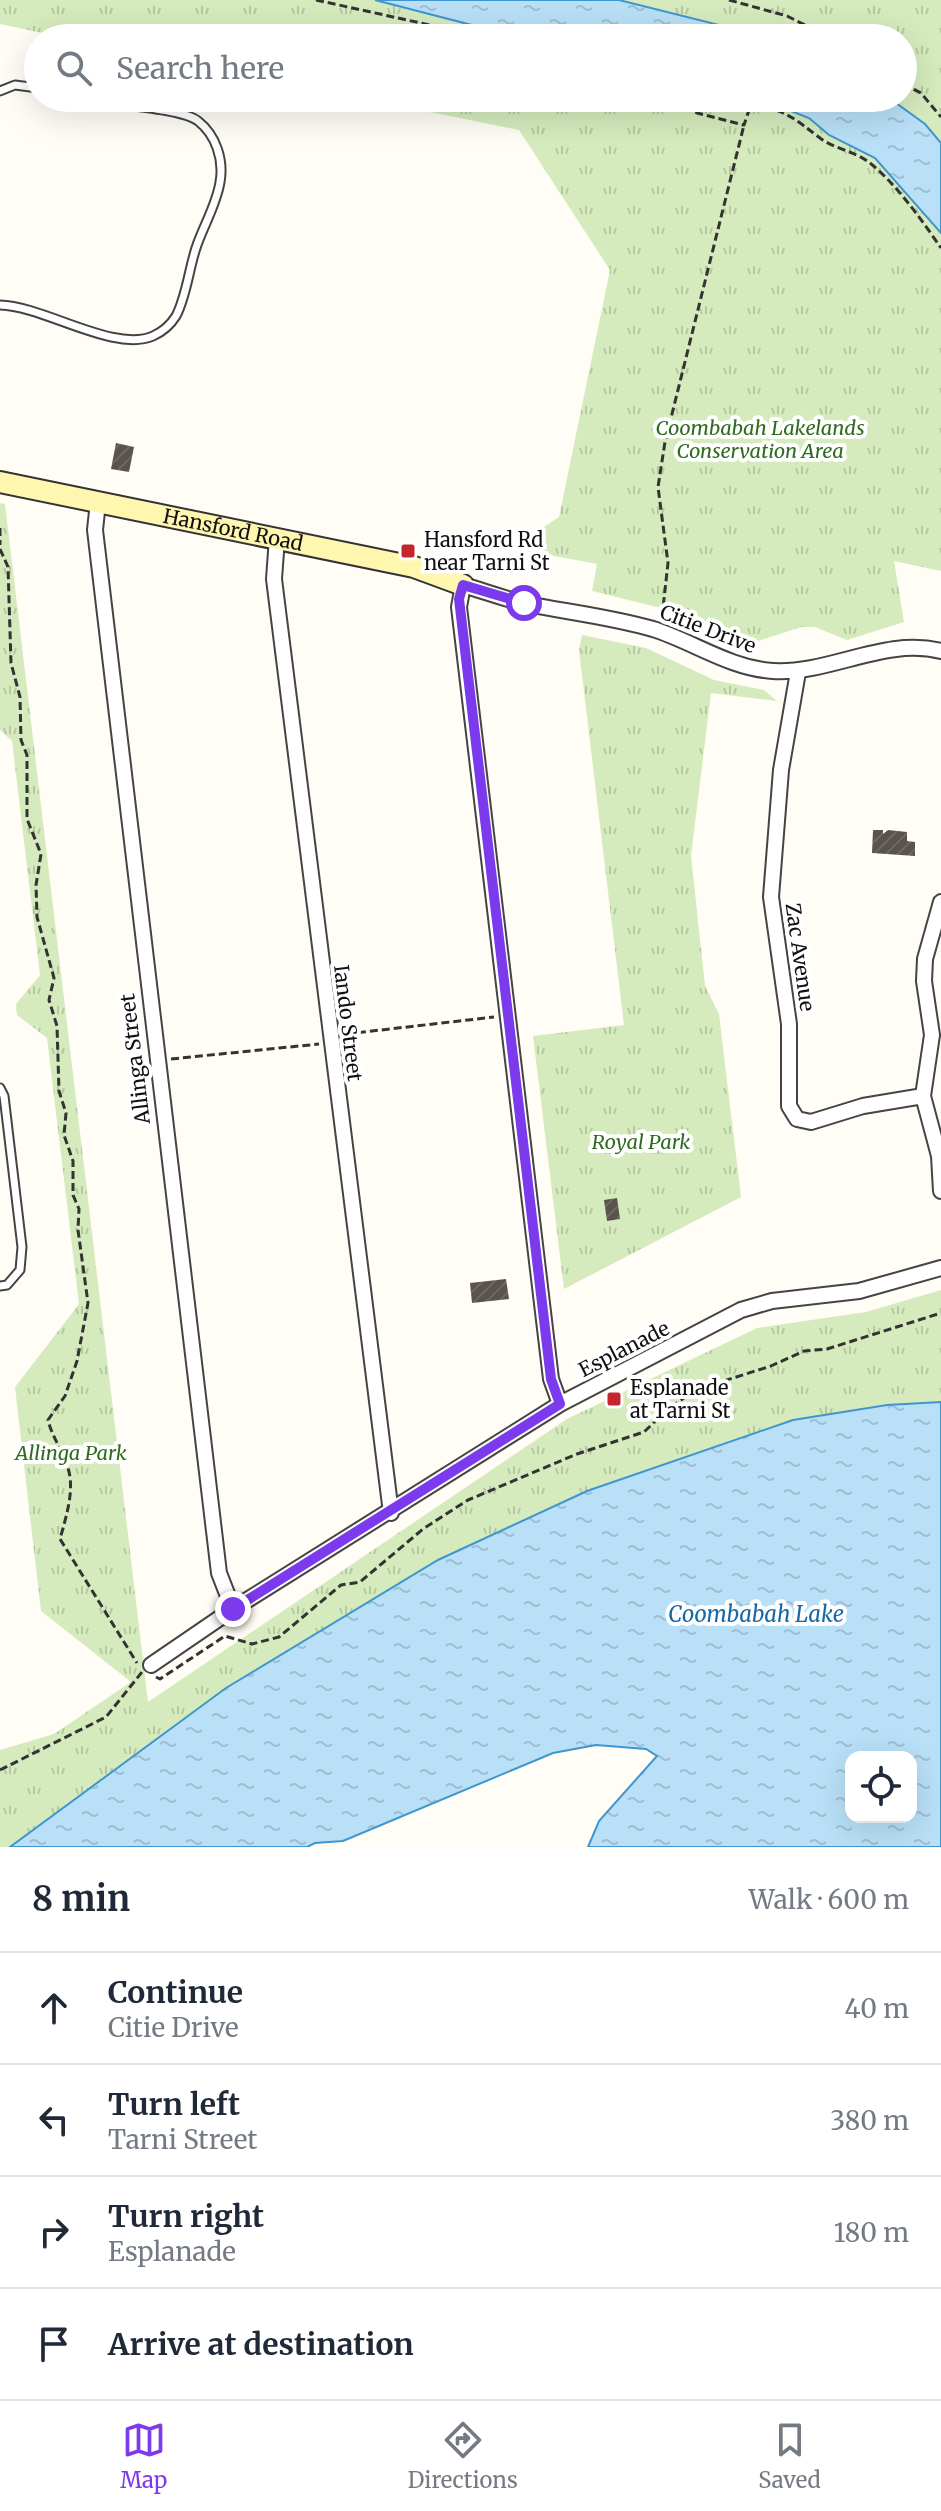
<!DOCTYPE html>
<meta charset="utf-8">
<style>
body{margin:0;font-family:Merriweather,serif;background:#f6f6f7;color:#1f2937}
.controls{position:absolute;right:24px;bottom:24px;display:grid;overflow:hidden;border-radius:16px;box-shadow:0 8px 32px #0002}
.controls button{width:72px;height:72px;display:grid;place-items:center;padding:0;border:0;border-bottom:2px solid #e0e1e3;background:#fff;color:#1f2937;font:40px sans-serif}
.stop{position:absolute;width:24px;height:24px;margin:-18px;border:6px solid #7c3aed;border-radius:50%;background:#fff}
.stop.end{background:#7c3aed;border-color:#fff;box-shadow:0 2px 8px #0008}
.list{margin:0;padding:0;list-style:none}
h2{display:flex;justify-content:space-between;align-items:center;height:104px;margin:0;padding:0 32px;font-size:34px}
h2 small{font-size:26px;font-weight:400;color:#747a83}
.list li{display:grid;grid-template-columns:52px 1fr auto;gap:24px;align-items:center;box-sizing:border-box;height:112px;padding:0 32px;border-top:2px solid #e0e1e3}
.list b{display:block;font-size:30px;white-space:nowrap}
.list p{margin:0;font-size:26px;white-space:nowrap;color:#747a83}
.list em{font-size:26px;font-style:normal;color:#747a83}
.icon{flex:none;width:44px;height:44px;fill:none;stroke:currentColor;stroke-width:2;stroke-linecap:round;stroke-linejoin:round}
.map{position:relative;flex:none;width:941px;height:1847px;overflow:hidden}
.search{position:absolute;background:#fff;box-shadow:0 8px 32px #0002;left:24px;right:24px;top:24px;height:88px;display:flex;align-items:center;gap:20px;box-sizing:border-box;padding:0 28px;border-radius:44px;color:#747a83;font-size:30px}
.sheet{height:552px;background:#fff}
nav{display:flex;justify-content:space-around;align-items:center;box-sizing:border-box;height:112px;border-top:2px solid #e0e1e3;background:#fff;font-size:22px;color:#747a83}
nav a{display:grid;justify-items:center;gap:4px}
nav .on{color:#7c3aed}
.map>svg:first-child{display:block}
.park{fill:url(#park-tufts)}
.water{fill:url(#water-ripples);stroke:#3f96cf;stroke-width:2;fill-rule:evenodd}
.building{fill:url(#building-hatch)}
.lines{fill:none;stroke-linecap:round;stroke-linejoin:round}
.lane-casing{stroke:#444;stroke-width:11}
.street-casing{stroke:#444;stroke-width:18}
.secondary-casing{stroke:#333;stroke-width:24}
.path{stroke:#333;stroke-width:3;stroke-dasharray:8 4;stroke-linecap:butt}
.lane{stroke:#fff;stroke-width:7}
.street{stroke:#fff;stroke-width:14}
.secondary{stroke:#fff6b0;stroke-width:20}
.route{stroke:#7c3aed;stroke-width:10}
.poi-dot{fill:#c4262e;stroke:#fff;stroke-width:3}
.labels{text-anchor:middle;stroke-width:8;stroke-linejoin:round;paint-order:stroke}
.park-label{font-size:20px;font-style:italic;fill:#2f6b1f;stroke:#fff}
.street-label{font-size:20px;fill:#111;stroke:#fff}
.poi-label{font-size:20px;fill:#111;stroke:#fff;text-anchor:start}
.water-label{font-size:22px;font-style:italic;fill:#1768a6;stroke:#fff}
</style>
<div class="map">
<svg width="941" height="1847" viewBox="0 0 941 1847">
<defs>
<pattern id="park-tufts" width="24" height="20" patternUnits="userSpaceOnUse" patternTransform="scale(2)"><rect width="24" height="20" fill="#d5ebbd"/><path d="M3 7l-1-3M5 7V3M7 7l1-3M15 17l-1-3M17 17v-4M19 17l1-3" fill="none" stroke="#b6c8a1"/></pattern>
<pattern id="water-ripples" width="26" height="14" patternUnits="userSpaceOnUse" patternTransform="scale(2)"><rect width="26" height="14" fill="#b9e0f7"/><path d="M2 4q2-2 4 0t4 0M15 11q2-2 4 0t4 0" fill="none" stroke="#9ebfd3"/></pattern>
<pattern id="building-hatch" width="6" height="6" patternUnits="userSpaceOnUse" patternTransform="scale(2)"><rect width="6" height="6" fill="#5a524d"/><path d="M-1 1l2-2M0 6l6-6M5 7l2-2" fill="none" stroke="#6d6662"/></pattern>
</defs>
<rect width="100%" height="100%" fill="#fffdf5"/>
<path class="park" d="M 0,0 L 941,0 L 941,571 L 894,561 L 904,622 L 847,640 L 815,627 L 801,627 L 755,642 L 734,640 L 673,611 L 592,591 L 597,564 L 528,551 L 520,543 L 559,517 L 610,270 L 519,130 L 361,98 L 903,98 L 903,38 L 66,38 L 0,24 Z
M 0,503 L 5,504 L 148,1702 L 567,1419 L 757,1328 L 866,1312 L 941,1290 L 941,1402 L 887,1405 L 793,1420 L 587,1491 L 438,1560 L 226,1688 L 10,1847 L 0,1847 L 0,1750 L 54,1734 L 131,1682 L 41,1611 L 15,1387 L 79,1304 L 47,1038 L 17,1015 L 16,1004 L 40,975 L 12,741 L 0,730 Z
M 582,635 L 646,648 L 714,680 L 764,690 L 777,701 L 711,693 L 691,856 L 705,986 L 719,1014 L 741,1197 L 564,1289 L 533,1036 L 624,1025 L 579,650 Z"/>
<path class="water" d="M 375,0 L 619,0 L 771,38 L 522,38 Z
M 758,98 L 889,98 L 925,124 L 941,143 L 941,233 L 875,158 L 829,135 L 809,118 Z
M 941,1402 L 941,1847 L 588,1847 L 599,1821 L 657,1756 L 646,1749 L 596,1745 L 553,1753 L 343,1841 L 315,1843 L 307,1847 L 10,1847 L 226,1688 L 438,1560 L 587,1491 L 793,1420 L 887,1405 ZM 911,1757 L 911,1817 L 851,1817 L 851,1757 Z"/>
<path class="building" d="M 116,443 L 134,447 L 129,472 L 111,469 Z
M 873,830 L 883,830 L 883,834 L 888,830 L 907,832 L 907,841 L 915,842 L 915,856 L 872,853 Z
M 617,1198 L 620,1219 L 607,1221 L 604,1200 Z
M 506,1279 L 509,1299 L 472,1303 L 470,1283 Z"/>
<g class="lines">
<defs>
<path id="lane" d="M 0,91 L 15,85 L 38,88
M 0,305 C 44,306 114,353 153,336 C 162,332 171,324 176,316 C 187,295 189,267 197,245 C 204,225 217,203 220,182 C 224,160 216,135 198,121 C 182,108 106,104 79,98
M 0,1088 L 4,1096 L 22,1247 L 20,1270 L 7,1285 L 0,1286"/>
<path id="street" d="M 98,502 L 95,530 L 219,1573 L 233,1609
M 277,538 L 274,579 L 391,1513
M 798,672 L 781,770 L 771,897 L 789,1024 L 789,1106 L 797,1119 L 811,1122 L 863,1106 L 923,1096
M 941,902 L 925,959 L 924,981 L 932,1035 L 923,1096 L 939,1156 L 941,1191
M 560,1404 L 551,1379 L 459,607 L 463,585 C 484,591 505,599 527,604 C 568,612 612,617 653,629 C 694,642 729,668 773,671 C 831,674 884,637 941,651
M 151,1665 L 233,1609 L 560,1404 L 741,1310 L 772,1301 L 859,1291 L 941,1268"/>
<g id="secondary">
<path id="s1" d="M 0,482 L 414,567 L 463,585"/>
</g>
</defs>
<use href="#lane" class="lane-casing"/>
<use href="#street" class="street-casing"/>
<use href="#secondary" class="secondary-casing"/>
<path class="path" d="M 316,0 L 489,38
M 729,0 L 787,16 L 831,38
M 903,84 L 921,93 L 941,117
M 676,98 L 697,113 L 744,125 L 750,107 C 782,106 796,120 820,138 C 834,149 855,151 870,163 C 897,185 921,219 941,248
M 0,528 L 0,545
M 0,549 L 8,567 L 11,663 L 20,697 L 21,740 L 27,755 L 27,819 L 41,854 L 36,885 L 37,917 L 54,978 L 49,1000 L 57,1026 L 59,1091 L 66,1113 L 64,1135 L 73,1161 L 73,1195 L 79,1209 L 78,1230 L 88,1303 L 77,1361 L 65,1396 L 48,1420 C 52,1437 63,1451 68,1468 C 75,1490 66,1517 60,1539 L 137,1663
M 662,617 L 668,563 L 658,487 L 665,442 L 744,125
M 346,1034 L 494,1017
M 171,1059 L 319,1044
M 156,1677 L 160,1679 L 225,1636 L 252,1644 L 279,1637 L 341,1585 L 360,1582 L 423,1529 L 468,1500 L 577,1454 L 644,1432 L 667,1410 L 695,1390 L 771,1366 L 804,1351 L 827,1349 L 941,1313
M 0,1770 L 106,1717 L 142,1672"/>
<use href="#lane" class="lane"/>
<use href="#street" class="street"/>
<use href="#secondary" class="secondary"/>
</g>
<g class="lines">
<path class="route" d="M 233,1609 L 560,1404 L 551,1379 L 459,599 L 463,585 L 524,603"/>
</g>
<g class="poi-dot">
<rect x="400" y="543" width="16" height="16" rx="4"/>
<rect x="606" y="1391" width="16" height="16" rx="4"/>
</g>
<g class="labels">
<g class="park-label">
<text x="760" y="435">Coombabah Lakelands<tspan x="760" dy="23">Conservation Area</tspan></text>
<text x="641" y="1149">Royal Park</text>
<text x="71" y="1460">Allinga Park</text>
</g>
<g class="street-label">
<text dy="7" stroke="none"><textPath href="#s1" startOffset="238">Hansford Road</textPath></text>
<text transform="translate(708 629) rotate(21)" y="7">Citie Drive</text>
<text transform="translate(800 957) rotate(82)" y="7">Zac Avenue</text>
<text transform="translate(348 1023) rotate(83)" y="7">Iando Street</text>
<text transform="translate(135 1059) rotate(-97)" y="7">Allinga Street</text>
<text transform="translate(624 1349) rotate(-27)" y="7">Esplanade</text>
</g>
<g class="poi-label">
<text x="424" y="547">Hansford Rd<tspan x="424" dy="23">near Tarni St</tspan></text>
<text x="630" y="1395">Esplanade<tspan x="630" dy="23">at Tarni St</tspan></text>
</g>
<g class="water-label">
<text x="756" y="1622">Coombabah Lake</text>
</g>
</g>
</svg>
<div class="controls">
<button><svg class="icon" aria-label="locate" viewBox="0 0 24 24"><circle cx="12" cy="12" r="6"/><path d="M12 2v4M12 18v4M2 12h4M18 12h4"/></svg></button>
</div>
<div class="stop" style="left:524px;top:603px"></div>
<div class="stop end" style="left:233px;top:1609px"></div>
<div class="search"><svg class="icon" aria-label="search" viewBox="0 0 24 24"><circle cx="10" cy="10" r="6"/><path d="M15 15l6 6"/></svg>Search here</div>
</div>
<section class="sheet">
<h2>8 min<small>Walk · 600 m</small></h2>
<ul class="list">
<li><svg class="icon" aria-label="ahead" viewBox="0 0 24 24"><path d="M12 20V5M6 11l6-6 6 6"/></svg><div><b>Continue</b><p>Citie Drive</p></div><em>40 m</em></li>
<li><svg class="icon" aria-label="left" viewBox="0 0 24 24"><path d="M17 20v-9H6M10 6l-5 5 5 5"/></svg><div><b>Turn left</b><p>Tarni Street</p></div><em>380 m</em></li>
<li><svg class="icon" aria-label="right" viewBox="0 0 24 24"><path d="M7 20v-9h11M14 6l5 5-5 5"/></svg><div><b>Turn right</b><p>Esplanade</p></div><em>180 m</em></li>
<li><svg class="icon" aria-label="arrive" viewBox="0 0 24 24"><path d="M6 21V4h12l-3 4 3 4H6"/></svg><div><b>Arrive at destination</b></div></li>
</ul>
</section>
<nav>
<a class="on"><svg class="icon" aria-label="map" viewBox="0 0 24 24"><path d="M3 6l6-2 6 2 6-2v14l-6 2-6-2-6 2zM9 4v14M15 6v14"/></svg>Map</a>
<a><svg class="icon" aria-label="directions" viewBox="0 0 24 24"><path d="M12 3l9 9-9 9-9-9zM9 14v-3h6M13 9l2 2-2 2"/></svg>Directions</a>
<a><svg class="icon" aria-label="saved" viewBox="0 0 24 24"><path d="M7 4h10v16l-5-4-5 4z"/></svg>Saved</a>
</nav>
